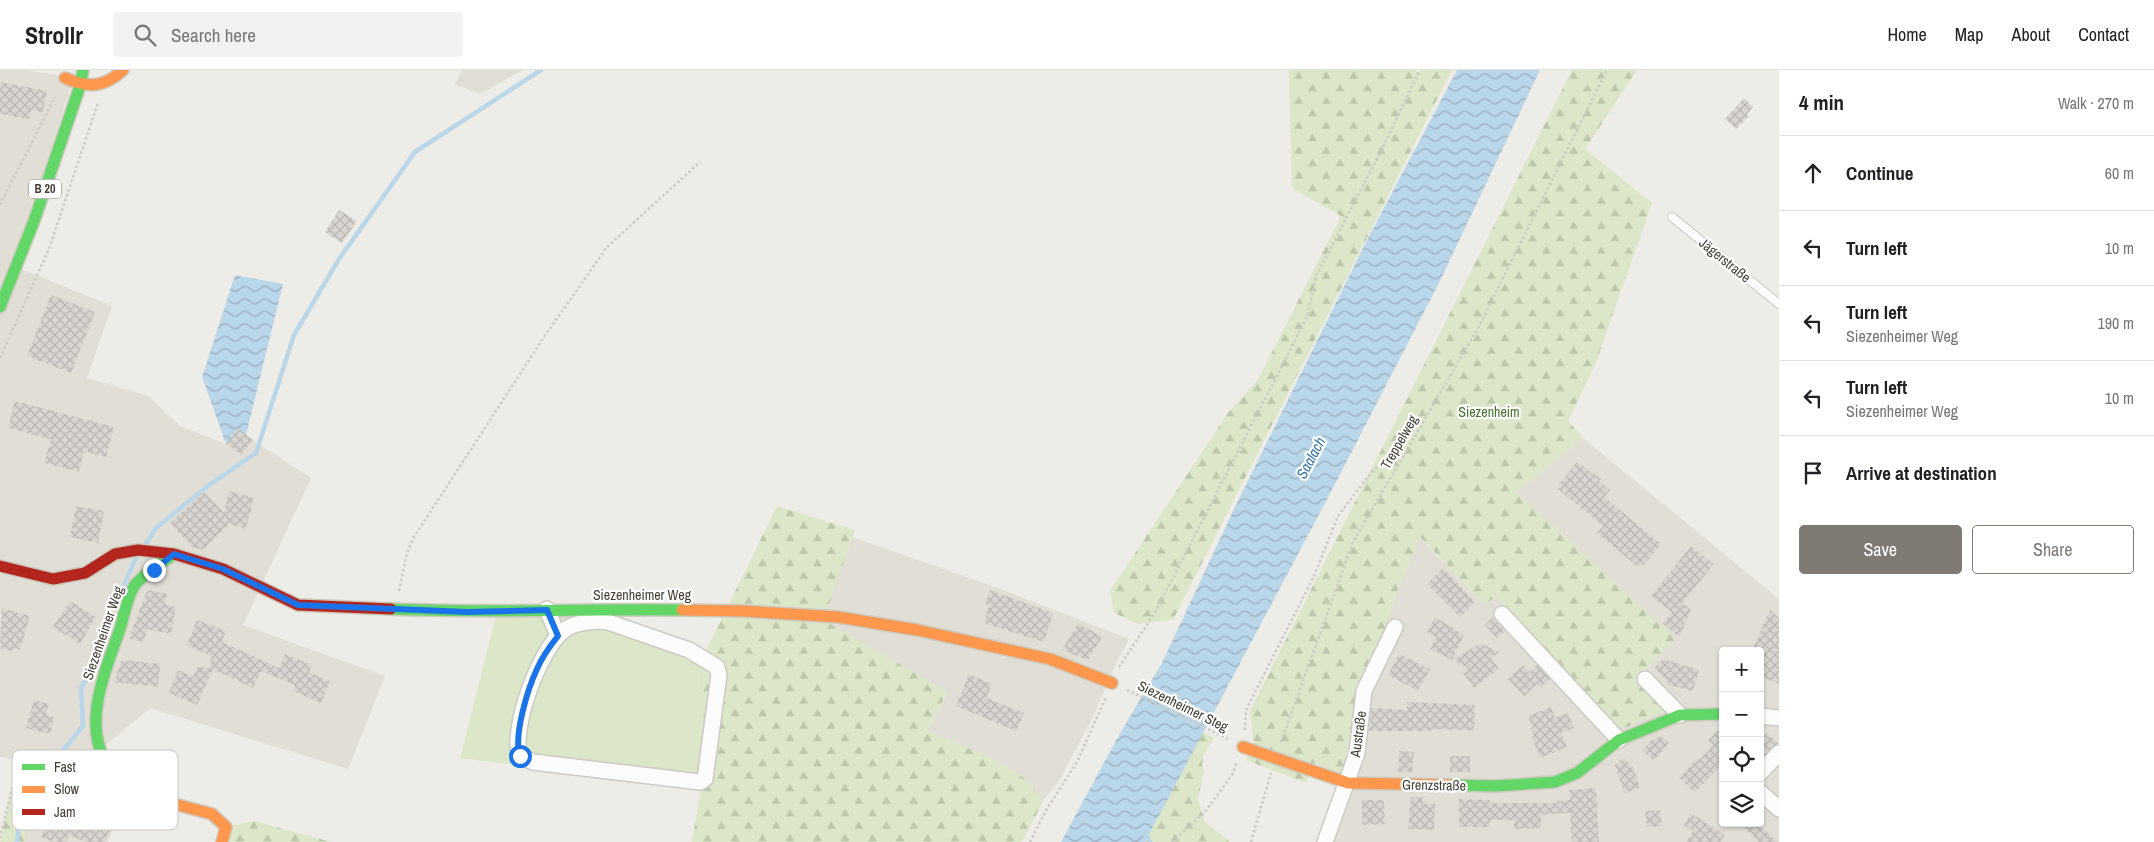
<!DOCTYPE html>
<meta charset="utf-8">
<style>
body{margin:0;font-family:"Archivo Narrow",sans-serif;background:#f2f2f2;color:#202124}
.controls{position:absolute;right:15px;bottom:15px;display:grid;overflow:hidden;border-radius:5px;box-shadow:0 1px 4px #0004}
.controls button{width:45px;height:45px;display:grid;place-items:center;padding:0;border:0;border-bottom:1px solid #e0e0e0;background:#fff;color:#202124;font:25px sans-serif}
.stop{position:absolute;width:15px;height:15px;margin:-11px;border:4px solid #1a73e8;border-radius:50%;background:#fff}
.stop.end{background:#1a73e8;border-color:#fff;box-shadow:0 1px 5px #0008}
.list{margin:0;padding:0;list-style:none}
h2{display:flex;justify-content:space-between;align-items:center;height:65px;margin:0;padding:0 20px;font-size:21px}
h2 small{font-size:16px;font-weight:400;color:#757577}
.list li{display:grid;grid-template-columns:32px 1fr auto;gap:15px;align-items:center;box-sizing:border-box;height:75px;padding:0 20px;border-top:1px solid #e0e0e0}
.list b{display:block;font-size:19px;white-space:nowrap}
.list p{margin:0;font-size:16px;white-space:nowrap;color:#757577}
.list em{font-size:16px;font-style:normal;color:#757577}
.actions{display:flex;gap:10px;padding:15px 20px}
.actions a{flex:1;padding:11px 0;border:1px solid #7f7a73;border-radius:5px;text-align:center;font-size:18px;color:#7f7a73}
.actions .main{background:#7f7a73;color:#fff}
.icon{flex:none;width:28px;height:28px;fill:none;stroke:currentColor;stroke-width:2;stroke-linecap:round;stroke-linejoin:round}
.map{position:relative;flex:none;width:1779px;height:772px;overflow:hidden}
header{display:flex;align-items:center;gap:30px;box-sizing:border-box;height:70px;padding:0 25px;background:#fff;border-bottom:1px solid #e0e0e0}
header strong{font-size:24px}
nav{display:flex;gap:28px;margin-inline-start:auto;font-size:18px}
.search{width:350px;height:45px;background:#f2f2f2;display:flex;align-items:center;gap:12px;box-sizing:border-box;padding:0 18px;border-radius:5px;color:#757577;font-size:19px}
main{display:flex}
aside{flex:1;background:#fff}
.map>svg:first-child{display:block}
.residential{fill:#e1ded5;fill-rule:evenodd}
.green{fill:#dbe7c8}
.forest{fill:url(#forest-firs)}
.water{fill:url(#water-waves)}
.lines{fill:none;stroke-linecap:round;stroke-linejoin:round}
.stream{stroke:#bad6e9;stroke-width:4.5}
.building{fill:url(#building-cross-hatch)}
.lane-casing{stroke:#cccac5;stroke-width:10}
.street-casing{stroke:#cccac5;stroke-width:18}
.fast-casing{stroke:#ccc9bf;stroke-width:14}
.slow-casing{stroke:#ccc9bf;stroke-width:14}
.jam-casing{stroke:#ccc9bf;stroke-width:14}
.path{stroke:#cccac6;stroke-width:2.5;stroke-dasharray:2.5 2.5;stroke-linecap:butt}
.lane{stroke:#fcfcfb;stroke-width:8}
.street{stroke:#fcfcfb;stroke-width:15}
.fast{stroke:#63d668;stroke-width:11}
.slow{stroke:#ff974d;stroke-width:11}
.jam{stroke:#b3261e;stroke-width:11}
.route{stroke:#1a73e8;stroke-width:6}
.labels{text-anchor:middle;stroke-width:4.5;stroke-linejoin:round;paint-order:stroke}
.shield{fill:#fff;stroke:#7b7772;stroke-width:1}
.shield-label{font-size:12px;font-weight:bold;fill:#433d35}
.street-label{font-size:14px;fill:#433d35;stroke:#fff}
.park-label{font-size:14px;fill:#45702c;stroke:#fff}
.water-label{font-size:15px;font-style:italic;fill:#3676a6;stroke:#fff}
.key{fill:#fff;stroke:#c7c5c2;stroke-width:1}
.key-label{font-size:14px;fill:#433d35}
</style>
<header>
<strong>Strollr</strong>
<div class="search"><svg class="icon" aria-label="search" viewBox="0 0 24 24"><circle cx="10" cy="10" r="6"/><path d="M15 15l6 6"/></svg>Search here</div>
<nav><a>Home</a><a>Map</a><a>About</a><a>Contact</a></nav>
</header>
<main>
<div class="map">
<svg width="1779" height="772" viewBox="0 0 1779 772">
<defs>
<pattern id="forest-firs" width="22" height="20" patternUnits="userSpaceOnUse" patternTransform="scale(1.25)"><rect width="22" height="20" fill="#dbe7c8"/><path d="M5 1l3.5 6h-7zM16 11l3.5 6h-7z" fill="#bdc7ac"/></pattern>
<pattern id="water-waves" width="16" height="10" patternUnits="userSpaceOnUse" patternTransform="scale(1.25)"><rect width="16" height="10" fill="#bad6e9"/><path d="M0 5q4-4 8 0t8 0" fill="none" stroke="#99afbe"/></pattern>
<pattern id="building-cross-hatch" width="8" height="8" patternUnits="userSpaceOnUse" patternTransform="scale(1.25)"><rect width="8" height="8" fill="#d8d5d0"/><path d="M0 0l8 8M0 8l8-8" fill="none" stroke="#bbb8b3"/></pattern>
</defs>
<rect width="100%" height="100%" fill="#eeece7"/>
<path class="residential" d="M 0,0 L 26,0 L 73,8 L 16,197 L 112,236 L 87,308 L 148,326 L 180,356 L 226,374 L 241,385 L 253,370 L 311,408 L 243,555 L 385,606 L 348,699 L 150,638 L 100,680 L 130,717 L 108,772 L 24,772 L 27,746 L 16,702 L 16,690 L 0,687 Z
M 462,0 L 523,0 L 480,24 L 455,14 Z
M 1583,368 L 1779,529 L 1779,772 L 1317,772 L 1343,704 L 1360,618 L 1378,582 L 1396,524 L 1419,467 L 1485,534 L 1497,526 L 1617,660 L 1667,639 L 1635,609 L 1675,569 L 1516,422 ZM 1723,581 L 1760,581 L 1760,753 L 1723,753 Z
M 852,467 L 998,518 L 1129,569 L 1115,595 L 1095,643 L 1060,709 L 1043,731 L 1024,708 L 988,686 L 927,661 L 947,623 L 822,550 Z"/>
<path class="green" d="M 496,546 L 595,548 L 704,585 L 701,718 L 460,688 Z"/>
<path class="forest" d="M 1289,0 L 1414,0 L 1419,3 L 1421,0 L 1452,0 L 1173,550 L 1138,554 L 1114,543 L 1110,521 L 1228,343 L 1258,310 L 1341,146 L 1292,118 Z
M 1572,0 L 1637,0 L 1585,79 L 1652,133 L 1595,295 L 1568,351 L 1583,368 L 1516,422 L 1676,569 L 1635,609 L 1667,640 L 1617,661 L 1497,526 L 1485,534 L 1420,467 L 1396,524 L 1378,582 L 1360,618 L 1343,704 L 1313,693 L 1306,713 L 1246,690 L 1254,675 L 1250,641 Z
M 777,436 L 855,460 L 823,550 L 947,622 L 927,661 L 988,686 L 1024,708 L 1043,731 L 1022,772 L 692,772 L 701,718 L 704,585 Z
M 1203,662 L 1214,668 L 1204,684 L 1202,695 L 1204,701 L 1198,728 L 1204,751 L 1230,772 L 1145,772 Z
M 16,702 L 27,746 L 24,772 L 0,772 Z
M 255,751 L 331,772 L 222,772 L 226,757 Z"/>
<path class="water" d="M 1457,0 L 1540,0 L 1438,215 L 1323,437 L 1145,772 L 1061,772 L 1119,665 L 1162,593 L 1233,441 L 1366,172 Z
M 235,205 L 283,214 L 246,365 L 238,358 L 226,374 L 202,307 Z"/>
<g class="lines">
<path class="stream" d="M 145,475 L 156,458 L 209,415 L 256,383 L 294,265 L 339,189 L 415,82 L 541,0
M 124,515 L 136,488
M 1144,763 L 1150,772
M 17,772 L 21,736 L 47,708 L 60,684 L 83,656 L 81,617 L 96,598"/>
</g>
<path class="building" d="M 0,12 L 47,21 L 43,42 L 31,40 L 30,49 L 0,44 Z
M 1744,28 L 1753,37 L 1747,44 L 1749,46 L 1736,59 L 1725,49 Z
M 339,140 L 357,151 L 342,173 L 325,162 Z
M 51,225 L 95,242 L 71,303 L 27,286 Z
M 15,331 L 114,357 L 106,387 L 84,381 L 79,402 L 44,393 L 51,369 L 8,358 Z
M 238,358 L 253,370 L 241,385 L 226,374 Z
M 1577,392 L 1601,409 L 1599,411 L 1610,420 L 1604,427 L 1661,474 L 1643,496 L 1641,494 L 1638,497 L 1597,463 L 1603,456 L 1558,419 L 1561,416 L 1558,415 Z
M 229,421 L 254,428 L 246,459 L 229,454 L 203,480 L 192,477 L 170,453 L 204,422 L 224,443 Z
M 76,436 L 104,441 L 98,473 L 70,467 Z
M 1691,476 L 1714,494 L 1682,533 L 1691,540 L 1679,567 L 1663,553 L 1672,542 L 1651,526 Z
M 1443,498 L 1475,532 L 1460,547 L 1427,514 Z
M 149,520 L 167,524 L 165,534 L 176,537 L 171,564 L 147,559 L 144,572 L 129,569 L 146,523 Z
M 990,520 L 1053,543 L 1044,572 L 984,553 L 989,535 L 985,534 Z
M 70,531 L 96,547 L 80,574 L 53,557 Z
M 2,538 L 30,546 L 20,580 L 13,578 L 12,581 L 0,578 Z
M 1770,540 L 1779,548 L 1779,614 L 1760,606 L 1760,581 L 1752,581 Z
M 1435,547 L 1464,565 L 1452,590 L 1430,579 L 1436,567 L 1427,562 Z
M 1493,547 L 1505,561 L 1497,568 L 1485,555 Z
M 197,550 L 226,561 L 222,572 L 279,598 L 285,584 L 312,595 L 309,602 L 330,611 L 321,633 L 293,621 L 295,615 L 261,601 L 253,618 L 213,599 L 197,635 L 169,623 L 178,600 L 193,607 L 197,597 L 210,598 L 211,586 L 187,575 Z
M 1078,553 L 1102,567 L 1088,590 L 1062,580 Z
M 1480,573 L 1499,582 L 1491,588 L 1499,599 L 1474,618 L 1463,603 L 1468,598 L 1453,590 Z
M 1399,584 L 1430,599 L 1418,621 L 1388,605 Z
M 1663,589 L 1699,600 L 1693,621 L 1667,615 L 1668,612 L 1654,598 Z
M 122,590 L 160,594 L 158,617 L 114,612 Z
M 1523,595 L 1530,602 L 1537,595 L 1550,609 L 1541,618 L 1537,614 L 1524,626 L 1508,609 Z
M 969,604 L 992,614 L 986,628 L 1024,643 L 1016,661 L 956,636 Z
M 34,630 L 49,634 L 46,645 L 54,647 L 50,664 L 26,658 Z
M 1407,632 L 1475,635 L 1474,660 L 1431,659 L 1431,661 L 1369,661 L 1371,638 L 1407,640 Z
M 1551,637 L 1555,648 L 1568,643 L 1574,658 L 1561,663 L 1567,677 L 1540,688 L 1532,667 L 1534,666 L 1531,658 L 1533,657 L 1528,646 Z
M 1718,660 L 1723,665 L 1723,693 L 1695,723 L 1679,708 L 1697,688 L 1699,690 L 1713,676 L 1708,670 Z
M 1767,663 L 1778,673 L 1760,689 L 1760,671 Z
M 1661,666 L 1669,673 L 1654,691 L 1642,681 L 1651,670 Z
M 1399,681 L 1414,682 L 1412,702 L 1398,702 Z
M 1450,686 L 1470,686 L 1470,702 L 1450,702 Z
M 1624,688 L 1634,699 L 1640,718 L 1624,723 L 1615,695 Z
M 1596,718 L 1599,772 L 1572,772 L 1570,743 L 1541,745 L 1541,758 L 1514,759 L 1514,750 L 1490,750 L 1490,757 L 1459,757 L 1459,729 L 1490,730 L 1490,733 L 1557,733 L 1557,731 L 1570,730 L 1569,720 Z
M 1411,727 L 1423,727 L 1423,734 L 1435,734 L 1434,760 L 1408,759 Z
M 1362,730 L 1384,730 L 1385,754 L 1362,755 Z
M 55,733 L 79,744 L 77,747 L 110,761 L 105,772 L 86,772 L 69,765 L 67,772 L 53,772 L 41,767 Z
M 1660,740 L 1662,756 L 1647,757 L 1645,741 Z
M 1691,743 L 1725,765 L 1720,772 L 1686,772 L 1693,761 L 1684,755 Z
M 1739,753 L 1757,753 L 1778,772 L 1759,772 Z"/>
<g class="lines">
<defs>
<path id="lane" d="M 1672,147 L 1779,234"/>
<path id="street" d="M 547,539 L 558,566
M 1502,544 L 1619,670
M 599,551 L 608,552 L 689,580 L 717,597 L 719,605 L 705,709 L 700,712 L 533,692 L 520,686 C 510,659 540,580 562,562 C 572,553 586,552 599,551 Z
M 1645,609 L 1680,645
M 1760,646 L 1779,648
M 1760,703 L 1779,683
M 1760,722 L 1779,739
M 1325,772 L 1357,683 L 1364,621 L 1395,557"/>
<path id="fast" d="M 0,237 L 34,151 L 80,16 L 83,0
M 391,539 C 488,543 585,539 682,540
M 123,712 C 74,672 103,607 120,559 C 124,546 127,526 135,515 C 142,505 164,492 174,484
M 1449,715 L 1495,716 L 1555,712 L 1577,703 L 1619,670 L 1680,645 L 1723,644"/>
<path id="slow" d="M 65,8 C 88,18 104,18 123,0
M 682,540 L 743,541 L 838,547 L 917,560 L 1050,589 L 1112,613
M 1243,677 L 1348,713 L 1449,715
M 123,712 L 148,727 L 212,744 L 226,757 L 222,772"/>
<path id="jam" d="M 0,496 L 53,509 L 85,503 L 115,484 L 138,480 L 174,484 L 223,499 L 298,535 L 391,539"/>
</defs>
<use href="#lane" class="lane-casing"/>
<use href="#street" class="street-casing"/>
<use href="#fast" class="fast-casing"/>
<use href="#slow" class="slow-casing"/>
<use href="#jam" class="jam-casing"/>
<path class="path" d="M 0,135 L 55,27
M 0,288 L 49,179 L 98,33
M 399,521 L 407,483 L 414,467 L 542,270 L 607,177 L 700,92
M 1119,597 L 1156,541 L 1307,247 L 1316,206 L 1381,81 L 1420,0
M 1127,620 L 1228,669
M 1245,660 L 1246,640 L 1314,506 L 1338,446 L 1373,400 L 1401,386
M 1281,672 L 1353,472 L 1477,260 L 1607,0
M 0,768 L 16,702 L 16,689
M 1030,772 L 1048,737 L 1077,692 L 1106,627
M 1172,772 L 1204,743 L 1232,705 L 1237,692
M 1251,772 L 1271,703"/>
<use href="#lane" class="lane"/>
<use href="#street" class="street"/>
<use href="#fast" class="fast"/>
<use href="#slow" class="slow"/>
<use href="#jam" class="jam"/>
</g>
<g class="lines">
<path class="route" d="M 154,500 L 174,484 L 223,499 L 298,535 L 467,542 L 547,540 L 558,566 C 550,576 542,587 537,599 C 528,618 513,666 520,686"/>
</g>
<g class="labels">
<rect class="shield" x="29" y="109.5" width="32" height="19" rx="4"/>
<g class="shield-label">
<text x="45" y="123">B 20</text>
</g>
<g class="street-label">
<text transform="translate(1725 190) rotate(39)" y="5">Jägerstraße</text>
<text transform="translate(1399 372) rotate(-60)" y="5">Treppelweg</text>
<text x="642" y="530">Siezenheimer Weg</text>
<text transform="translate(103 563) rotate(-71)" y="5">Siezenheimer Weg</text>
<text transform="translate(1183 636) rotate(26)" y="5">Siezenheimer Steg</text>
<text transform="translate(1358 664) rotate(-82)" y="5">Austraße</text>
<text transform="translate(1434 715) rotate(1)" y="5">Grenzstraße</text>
</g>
<g class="park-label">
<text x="1489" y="347">Siezenheim</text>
</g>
<g class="water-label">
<text transform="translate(1311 388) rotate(-62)" y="5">Saalach</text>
</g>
</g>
<rect x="12" y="680" width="166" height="80" rx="8" class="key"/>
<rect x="22" y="694" width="23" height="6" fill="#63d668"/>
<rect x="22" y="716" width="23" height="7" fill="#ff974d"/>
<rect x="22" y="739" width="23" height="6" fill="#b3261e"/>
<g class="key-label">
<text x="54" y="702">Fast</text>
<text x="54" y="724">Slow</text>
<text x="54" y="747">Jam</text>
</g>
</svg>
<div class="controls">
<button>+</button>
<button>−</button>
<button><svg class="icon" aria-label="locate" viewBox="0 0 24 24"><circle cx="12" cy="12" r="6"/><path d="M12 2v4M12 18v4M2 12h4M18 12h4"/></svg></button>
<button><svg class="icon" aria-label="layers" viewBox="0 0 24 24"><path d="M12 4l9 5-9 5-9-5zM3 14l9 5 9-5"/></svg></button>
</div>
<div class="stop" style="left:520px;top:686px"></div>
<div class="stop end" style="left:154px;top:500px"></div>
</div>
<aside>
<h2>4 min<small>Walk · 270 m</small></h2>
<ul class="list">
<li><svg class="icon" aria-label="ahead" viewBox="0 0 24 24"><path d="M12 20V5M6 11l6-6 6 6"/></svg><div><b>Continue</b></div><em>60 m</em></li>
<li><svg class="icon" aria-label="left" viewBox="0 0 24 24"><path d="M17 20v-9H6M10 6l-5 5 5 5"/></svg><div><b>Turn left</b></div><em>10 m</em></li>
<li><svg class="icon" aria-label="left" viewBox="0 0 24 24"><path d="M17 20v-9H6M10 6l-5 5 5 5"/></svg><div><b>Turn left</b><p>Siezenheimer Weg</p></div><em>190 m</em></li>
<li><svg class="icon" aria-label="left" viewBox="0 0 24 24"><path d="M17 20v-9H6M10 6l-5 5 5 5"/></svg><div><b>Turn left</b><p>Siezenheimer Weg</p></div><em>10 m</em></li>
<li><svg class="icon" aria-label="arrive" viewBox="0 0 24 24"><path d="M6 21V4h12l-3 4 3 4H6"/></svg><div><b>Arrive at destination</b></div></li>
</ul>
<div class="actions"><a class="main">Save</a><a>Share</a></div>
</aside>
</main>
